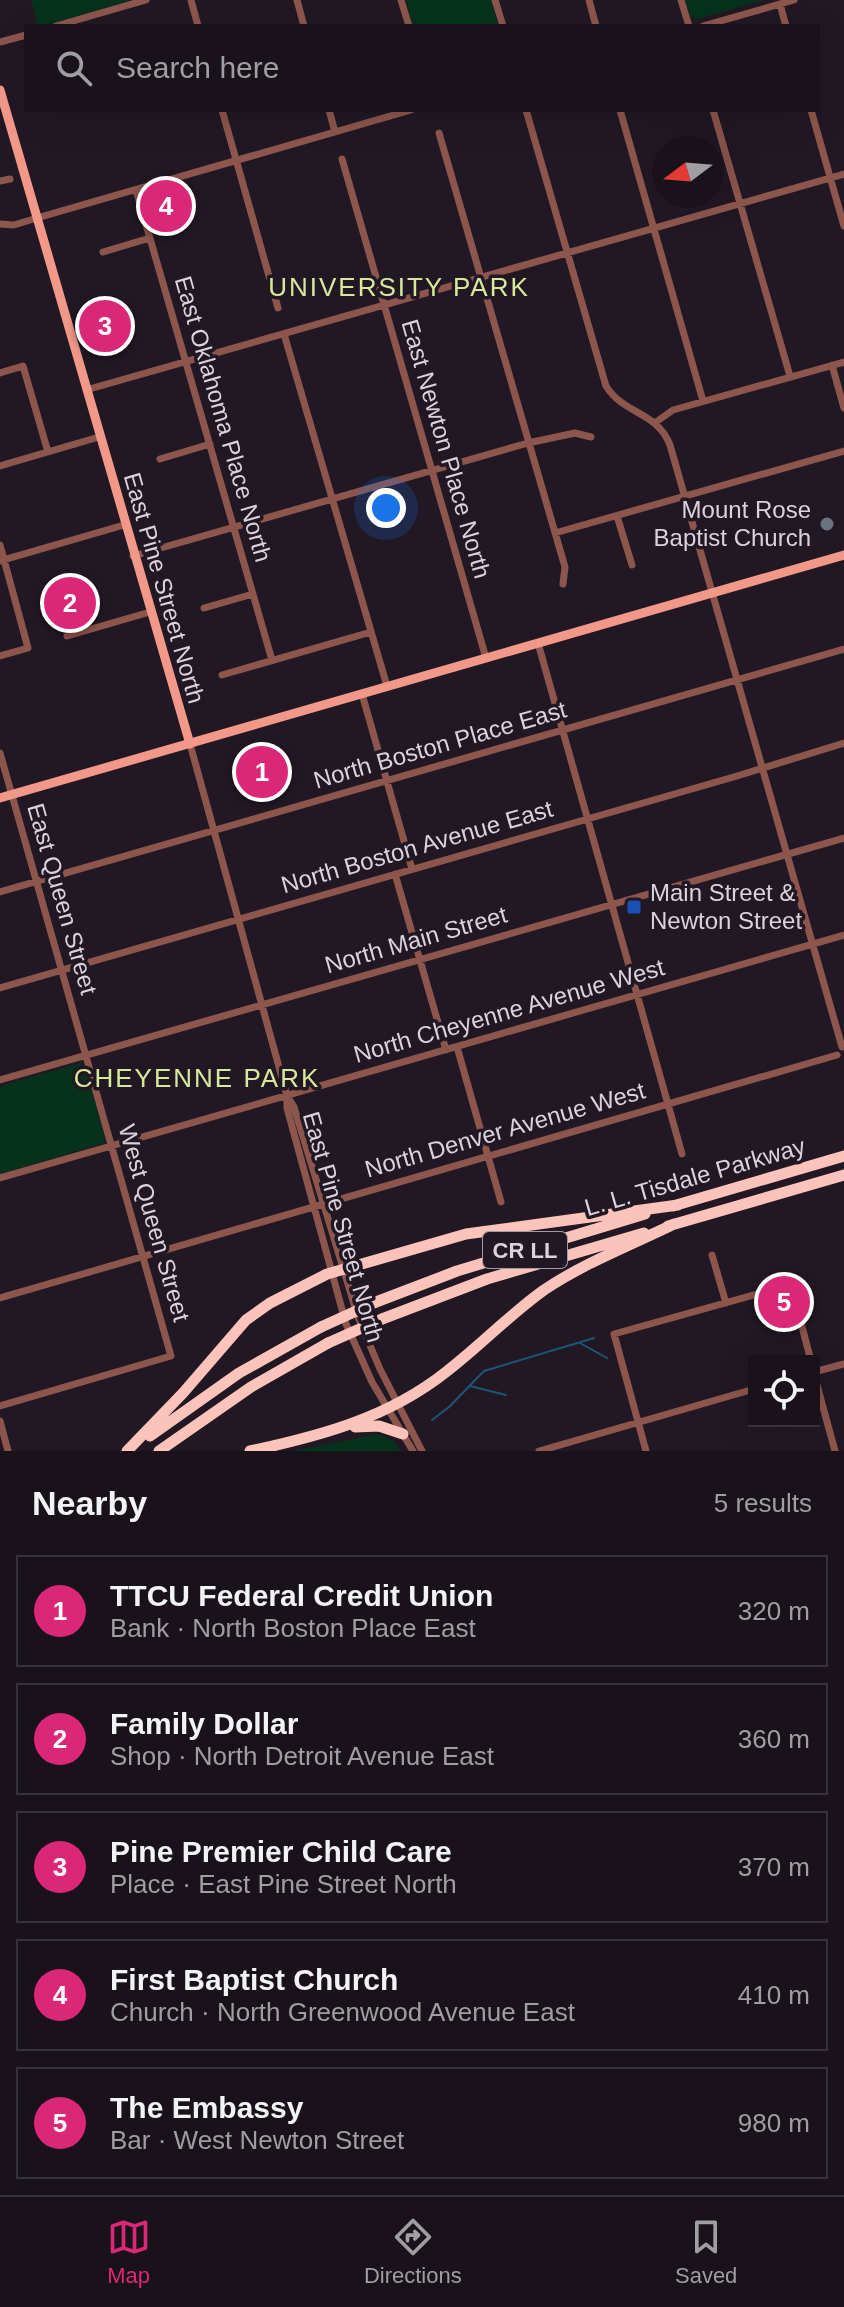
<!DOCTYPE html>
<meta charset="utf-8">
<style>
body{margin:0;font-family:Helvetica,sans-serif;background:#262027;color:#f1f3f6}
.controls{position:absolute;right:24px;bottom:24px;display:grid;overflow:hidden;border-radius:0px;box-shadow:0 8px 32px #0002}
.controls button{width:72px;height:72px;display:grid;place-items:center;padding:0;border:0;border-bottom:2px solid #373239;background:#19121a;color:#f1f3f6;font:40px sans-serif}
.compass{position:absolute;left:652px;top:136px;width:72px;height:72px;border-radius:50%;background:#19121a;box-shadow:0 8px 32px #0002;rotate:254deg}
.you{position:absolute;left:386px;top:508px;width:28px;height:28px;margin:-20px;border:6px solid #fff;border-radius:50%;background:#1a73e8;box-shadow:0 0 0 12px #1a73e833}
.badge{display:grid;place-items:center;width:52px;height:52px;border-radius:50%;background:#db2777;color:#fff;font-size:26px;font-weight:700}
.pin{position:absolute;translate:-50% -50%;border:4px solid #fff;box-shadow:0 2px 8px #0006}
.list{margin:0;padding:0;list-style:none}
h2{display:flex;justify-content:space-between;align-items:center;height:104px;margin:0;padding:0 32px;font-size:34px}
h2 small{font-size:26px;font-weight:400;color:#9f9ea2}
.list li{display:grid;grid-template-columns:52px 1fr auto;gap:24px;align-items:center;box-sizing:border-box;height:112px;margin:0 16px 16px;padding:0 16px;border:2px solid #373239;border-radius:0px}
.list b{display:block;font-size:30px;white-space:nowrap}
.list p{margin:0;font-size:26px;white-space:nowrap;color:#9f9ea2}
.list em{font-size:26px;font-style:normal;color:#9f9ea2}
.icon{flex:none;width:44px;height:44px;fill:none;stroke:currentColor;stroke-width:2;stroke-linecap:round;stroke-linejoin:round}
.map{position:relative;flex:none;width:844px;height:1451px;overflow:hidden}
.search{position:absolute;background:#19121a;box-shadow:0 8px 32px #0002;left:24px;right:24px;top:24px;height:88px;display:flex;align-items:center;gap:20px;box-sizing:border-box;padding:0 28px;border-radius:0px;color:#9f9ea2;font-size:30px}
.sheet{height:744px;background:#19121a}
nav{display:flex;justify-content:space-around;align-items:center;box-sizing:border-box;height:112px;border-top:2px solid #373239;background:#19121a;font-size:22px;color:#9f9ea2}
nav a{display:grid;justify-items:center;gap:4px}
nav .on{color:#db2777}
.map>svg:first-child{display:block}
.green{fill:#06321d}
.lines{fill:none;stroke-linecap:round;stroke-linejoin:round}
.stream{stroke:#1c5578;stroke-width:2}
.minor{stroke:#8c564d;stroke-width:7}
.major{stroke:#f29889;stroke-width:9}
.highway{stroke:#fbc3b9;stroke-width:11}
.highway-bridge{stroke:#fbc3b9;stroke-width:11}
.worship-dot{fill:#6b7280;stroke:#211823;stroke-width:3}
.transit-dot{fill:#1a4fb4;stroke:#211823;stroke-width:3}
.labels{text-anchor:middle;stroke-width:7;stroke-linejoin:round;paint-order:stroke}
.shield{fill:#211823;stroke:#a29ba4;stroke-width:2}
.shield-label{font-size:22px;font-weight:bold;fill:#d9d3db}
.street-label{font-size:24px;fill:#d9d3db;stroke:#211823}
.poi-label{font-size:24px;fill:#d9d3db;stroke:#211823;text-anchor:end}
.neighbourhood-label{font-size:26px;letter-spacing:2px;fill:#d7e99d;stroke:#211823}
</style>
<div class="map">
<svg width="844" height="1451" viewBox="0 0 844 1451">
<rect width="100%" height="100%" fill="#211823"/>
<path class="green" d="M 31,0 L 132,0 L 44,26 L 38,26 Z
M 406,0 L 491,0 L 498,26 L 413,26 Z
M 685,0 L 764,0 L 694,20 L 693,16 L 690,16 Z
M 80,1063 L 85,1066 L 105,1138 L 104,1143 L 0,1174 L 0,1086 Z
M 378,1434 L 392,1440 L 401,1451 L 292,1451 Z"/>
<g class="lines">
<path class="stream" d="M 580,1343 L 607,1358
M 470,1386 L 506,1395
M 432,1420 L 449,1407 L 484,1371 L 594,1338"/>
<path class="minor" d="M 191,0 L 198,26
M 297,0 L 304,26
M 401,0 L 409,26
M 495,0 L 503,26
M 589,0 L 596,26
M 681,0 L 689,26
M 780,4 L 786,26
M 56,26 L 146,0
M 703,26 L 794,0
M 0,42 L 26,35
M 222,110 L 278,308
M 329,110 L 335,132
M 526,110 L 606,386 C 624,415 657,411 670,445 L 842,1047
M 620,110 L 703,401
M 713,110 L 790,376
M 811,110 L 844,226
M 439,133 L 565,567 L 563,584
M 342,159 L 486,658
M 0,181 L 10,179
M 136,190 L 272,660
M 0,224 L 14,225 L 37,218 L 411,110
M 103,252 L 150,238
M 284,334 L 387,686
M 832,365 L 844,408
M 0,373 L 23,366 L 48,452
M 86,390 L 844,174
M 656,422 L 673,410 L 844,362
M 160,459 L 210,444
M 0,466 L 99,437
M 617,516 L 632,565
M 555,533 L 844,451
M 0,545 L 28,648 L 0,656
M 133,556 L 528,443 L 575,433 L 591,437
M 0,561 L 124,525
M 204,608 L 253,594
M 67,636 L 150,612
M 538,643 L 682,1154
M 222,675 L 371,632
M 362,694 L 412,869
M 190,744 L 287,1096 L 294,1107 L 358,1317 L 380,1369 L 422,1451
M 0,753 L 171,1356 L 0,1406
M 395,874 L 446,1050
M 0,892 L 844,649
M 0,988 L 737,776 L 844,743
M 457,1047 L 501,1202
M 0,1080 L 844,838
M 287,1098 L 287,1108 L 346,1324 L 372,1382 L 413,1451
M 0,1178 L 844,935
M 712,1255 L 726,1303
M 0,1298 L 837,1055
M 814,1372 L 844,1364
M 814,1374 L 835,1451
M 0,1421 L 8,1451
M 539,1451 L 754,1389
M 646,1451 L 614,1334 L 786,1286 L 793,1292 L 811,1361"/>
<path class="major" d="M 0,90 L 190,744
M 0,798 L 844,555"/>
<path class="highway" d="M 673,1206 L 844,1156
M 668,1226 L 844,1175
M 376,1302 L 457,1271 L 645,1214
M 382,1319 L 487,1279 L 644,1233
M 355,1427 L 379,1426 L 403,1434
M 150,1436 L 239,1373 L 321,1327
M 127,1451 L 183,1393 L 246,1320 L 270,1303 L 327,1274 L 466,1234 L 678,1205
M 159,1451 L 251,1387 L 328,1343
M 250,1451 C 320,1436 388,1418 446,1372 C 480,1346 509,1315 544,1290 C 584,1263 631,1245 674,1224"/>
<path class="highway-bridge" d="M 321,1327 L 376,1302
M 328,1343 L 382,1319"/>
</g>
<circle class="worship-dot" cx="827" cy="524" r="8"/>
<rect class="transit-dot" x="626" y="899" width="16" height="16" rx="4"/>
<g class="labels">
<rect class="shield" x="483" y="1232" width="84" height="36" rx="6"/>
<g class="shield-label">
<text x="525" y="1258">CR LL</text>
</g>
<g class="street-label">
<text transform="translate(223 419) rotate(74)" y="8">East Oklahoma Place North</text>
<text transform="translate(446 449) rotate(74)" y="8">East Newton Place North</text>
<text transform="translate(164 588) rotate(74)" y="8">East Pine Street North</text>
<text transform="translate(440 745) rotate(-16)" y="8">North Boston Place East</text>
<text transform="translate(417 847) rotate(-16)" y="8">North Boston Avenue East</text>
<text transform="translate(62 899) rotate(74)" y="8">East Queen Street</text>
<text transform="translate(416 940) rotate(-16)" y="8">North Main Street</text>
<text transform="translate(509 1011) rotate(-16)" y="8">North Cheyenne Avenue West</text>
<text transform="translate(505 1130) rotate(-16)" y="8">North Denver Avenue West</text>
<text transform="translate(695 1177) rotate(-16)" y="8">L. L. Tisdale Parkway</text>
<text transform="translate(154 1223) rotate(74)" y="8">West Queen Street</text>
<text transform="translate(343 1227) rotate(74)" y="8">East Pine Street North</text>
</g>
<g class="poi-label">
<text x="811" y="518">Mount Rose<tspan x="811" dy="28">Baptist Church</tspan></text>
<text x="650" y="901" text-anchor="start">Main Street &amp;<tspan x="650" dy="28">Newton Street</tspan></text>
</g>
<g class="neighbourhood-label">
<text x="399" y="296">UNIVERSITY PARK</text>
<text x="197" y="1087">CHEYENNE PARK</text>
</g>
</g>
</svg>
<div class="controls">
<button><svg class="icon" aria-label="locate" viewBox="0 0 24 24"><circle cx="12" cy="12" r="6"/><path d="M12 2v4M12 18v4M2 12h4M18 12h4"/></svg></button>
</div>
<svg class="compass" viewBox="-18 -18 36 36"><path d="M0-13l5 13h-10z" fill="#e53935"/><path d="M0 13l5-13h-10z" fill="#9f9ea2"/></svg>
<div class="you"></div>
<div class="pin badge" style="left:262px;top:772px">1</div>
<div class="pin badge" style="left:70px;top:603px">2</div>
<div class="pin badge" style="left:105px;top:326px">3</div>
<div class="pin badge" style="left:166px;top:206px">4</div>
<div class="pin badge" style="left:784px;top:1302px">5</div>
<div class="search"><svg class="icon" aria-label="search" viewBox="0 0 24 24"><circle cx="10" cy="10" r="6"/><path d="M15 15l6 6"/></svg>Search here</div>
</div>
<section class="sheet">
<h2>Nearby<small>5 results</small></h2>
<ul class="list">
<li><span class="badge">1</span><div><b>TTCU Federal Credit Union</b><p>Bank · North Boston Place East</p></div><em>320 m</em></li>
<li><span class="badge">2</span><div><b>Family Dollar</b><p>Shop · North Detroit Avenue East</p></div><em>360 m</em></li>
<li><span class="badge">3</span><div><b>Pine Premier Child Care</b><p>Place · East Pine Street North</p></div><em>370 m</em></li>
<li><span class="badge">4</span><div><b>First Baptist Church</b><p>Church · North Greenwood Avenue East</p></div><em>410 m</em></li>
<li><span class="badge">5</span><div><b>The Embassy</b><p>Bar · West Newton Street</p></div><em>980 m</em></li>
</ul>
</section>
<nav>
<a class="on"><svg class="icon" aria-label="map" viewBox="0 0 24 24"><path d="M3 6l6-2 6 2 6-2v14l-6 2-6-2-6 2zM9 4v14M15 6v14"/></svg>Map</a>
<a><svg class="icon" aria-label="directions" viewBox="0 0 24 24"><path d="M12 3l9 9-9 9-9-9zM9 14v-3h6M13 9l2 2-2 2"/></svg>Directions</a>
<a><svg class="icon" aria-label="saved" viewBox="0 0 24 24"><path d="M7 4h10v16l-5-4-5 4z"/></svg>Saved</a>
</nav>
